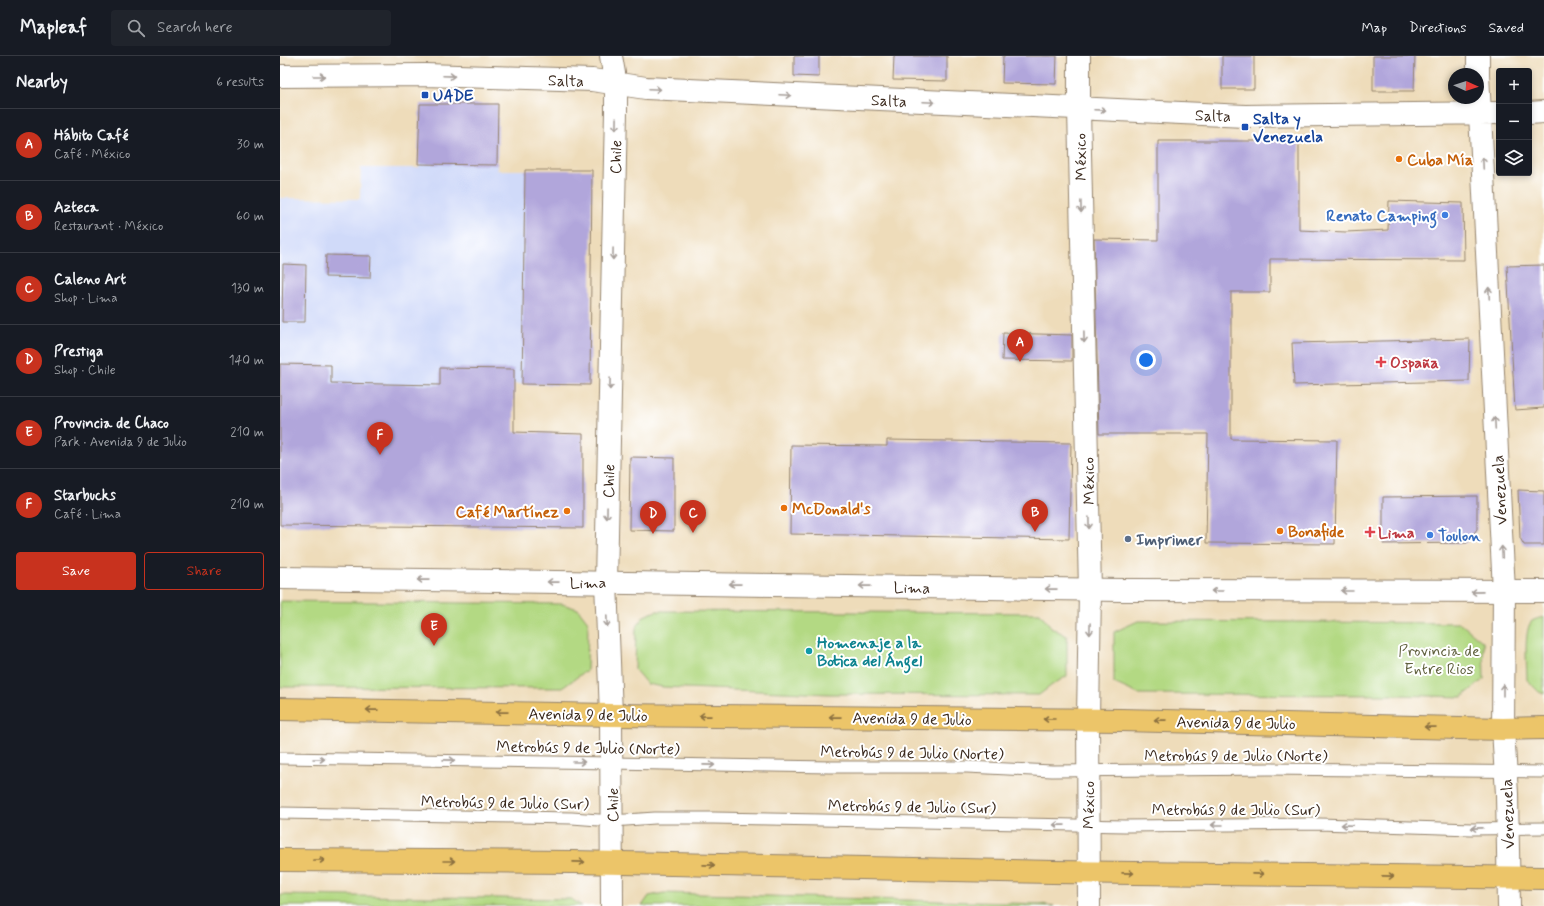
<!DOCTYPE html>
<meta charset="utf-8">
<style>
body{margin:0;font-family:Mynerve,sans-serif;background:#20242c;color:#f1f3f6}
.controls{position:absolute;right:12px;top:12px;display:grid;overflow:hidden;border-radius:4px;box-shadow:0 2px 6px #0003}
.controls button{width:36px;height:36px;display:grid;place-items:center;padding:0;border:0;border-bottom:1px solid #363941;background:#171b24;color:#f1f3f6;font:20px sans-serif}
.compass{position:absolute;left:1168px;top:12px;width:36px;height:36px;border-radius:50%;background:#171b24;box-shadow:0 2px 6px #0003;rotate:93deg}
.you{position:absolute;left:866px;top:304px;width:14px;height:14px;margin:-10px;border:3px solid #fff;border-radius:50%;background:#1a73e8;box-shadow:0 0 0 6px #1a73e833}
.badge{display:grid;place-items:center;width:26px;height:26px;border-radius:50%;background:#c8321e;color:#fff;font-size:13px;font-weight:700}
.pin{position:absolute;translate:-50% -33px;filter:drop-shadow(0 1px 2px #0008)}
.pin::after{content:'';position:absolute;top:21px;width:14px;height:12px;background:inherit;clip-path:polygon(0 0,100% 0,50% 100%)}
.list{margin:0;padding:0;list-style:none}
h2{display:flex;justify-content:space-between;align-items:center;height:52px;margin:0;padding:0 16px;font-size:17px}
h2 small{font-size:13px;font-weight:400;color:#9ea1a6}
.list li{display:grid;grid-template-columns:26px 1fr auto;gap:12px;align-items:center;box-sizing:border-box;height:72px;padding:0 16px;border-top:1px solid #363941}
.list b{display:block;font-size:15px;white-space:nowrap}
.list p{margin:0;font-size:13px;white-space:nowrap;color:#9ea1a6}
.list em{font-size:13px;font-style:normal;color:#9ea1a6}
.actions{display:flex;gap:8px;padding:12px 16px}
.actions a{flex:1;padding:9px 0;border:1px solid #c8321e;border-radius:4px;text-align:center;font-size:14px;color:#c8321e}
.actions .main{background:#c8321e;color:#fff}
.icon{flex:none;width:22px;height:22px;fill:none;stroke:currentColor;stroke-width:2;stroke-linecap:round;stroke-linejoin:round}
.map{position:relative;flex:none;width:1264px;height:850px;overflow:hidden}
header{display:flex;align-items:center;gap:24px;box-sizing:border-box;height:56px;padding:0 20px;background:#171b24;border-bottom:1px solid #363941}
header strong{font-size:19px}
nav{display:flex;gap:22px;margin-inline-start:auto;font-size:14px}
.search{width:280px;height:36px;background:#20242c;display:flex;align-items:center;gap:10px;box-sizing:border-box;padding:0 14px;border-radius:4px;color:#9ea1a6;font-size:15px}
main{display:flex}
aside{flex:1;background:#171b24}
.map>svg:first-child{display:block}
.built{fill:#d0daf9}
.green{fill:#b3d983;stroke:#778250}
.building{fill:#b1a6db}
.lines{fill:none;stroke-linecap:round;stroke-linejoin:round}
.service-casing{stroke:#94836c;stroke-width:13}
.minor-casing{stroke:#94836c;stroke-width:24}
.tertiary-casing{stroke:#94836c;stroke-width:24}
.trunk-casing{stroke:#94836c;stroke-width:24}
.service{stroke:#fff;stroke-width:11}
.minor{stroke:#fff;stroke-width:22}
.tertiary{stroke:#fff;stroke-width:22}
.trunk{stroke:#ecc569;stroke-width:22}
.oneway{stroke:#a79f9a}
.oneway2{stroke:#8b7040}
.transit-dot{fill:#1a4fb4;stroke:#fff;stroke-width:1.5}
.food-dot{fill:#e8710a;stroke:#fff;stroke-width:1.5}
.shop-dot{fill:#3f7fe0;stroke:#fff;stroke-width:1.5}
.health-dot{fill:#e0444e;stroke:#fff;stroke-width:1.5}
.service-dot{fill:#5c6f8a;stroke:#fff;stroke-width:1.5}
.culture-dot{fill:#0f9aa8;stroke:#fff;stroke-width:1.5}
.labels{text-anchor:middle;stroke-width:4;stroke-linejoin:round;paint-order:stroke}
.street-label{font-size:16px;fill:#3b2a1e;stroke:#fff}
.transit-label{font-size:16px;font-weight:bold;fill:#164399;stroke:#fff;text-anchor:start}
.food-label{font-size:16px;font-weight:bold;fill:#c56008;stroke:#fff;text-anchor:start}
.shop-label{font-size:16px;font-weight:bold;fill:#366cbe;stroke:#fff;text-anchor:end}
.health-label{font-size:16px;font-weight:bold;fill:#be3a42;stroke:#fff;text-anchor:start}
.service-label{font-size:16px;font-weight:bold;fill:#4e5e75;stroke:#fff;text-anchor:start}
.culture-label{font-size:16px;font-weight:bold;fill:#0d838f;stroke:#fff;text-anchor:start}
.park-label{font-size:16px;fill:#5f5f3c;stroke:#fff}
</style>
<header>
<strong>Mapleaf</strong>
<div class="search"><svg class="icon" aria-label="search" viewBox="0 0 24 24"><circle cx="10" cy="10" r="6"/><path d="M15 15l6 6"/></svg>Search here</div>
<nav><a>Map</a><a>Directions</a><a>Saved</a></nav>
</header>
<main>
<aside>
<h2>Nearby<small>6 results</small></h2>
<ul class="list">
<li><span class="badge">A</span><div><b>Hábito Café</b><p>Café · México</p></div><em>30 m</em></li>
<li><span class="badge">B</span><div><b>Azteca</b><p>Restaurant · México</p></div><em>60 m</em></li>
<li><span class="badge">C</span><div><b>Caleno Art</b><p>Shop · Lima</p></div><em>130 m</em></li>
<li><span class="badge">D</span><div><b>Prestiga</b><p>Shop · Chile</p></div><em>140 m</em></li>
<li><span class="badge">E</span><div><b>Provincia de Chaco</b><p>Park · Avenida 9 de Julio</p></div><em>210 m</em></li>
<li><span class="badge">F</span><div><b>Starbucks</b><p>Café · Lima</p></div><em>210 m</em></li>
</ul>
<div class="actions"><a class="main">Save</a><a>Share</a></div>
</aside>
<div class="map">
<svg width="1264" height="850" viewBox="0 0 1264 850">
<rect width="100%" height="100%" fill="#fff"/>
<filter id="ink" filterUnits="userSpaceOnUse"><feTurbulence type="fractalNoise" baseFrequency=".025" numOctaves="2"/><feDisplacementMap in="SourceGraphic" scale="8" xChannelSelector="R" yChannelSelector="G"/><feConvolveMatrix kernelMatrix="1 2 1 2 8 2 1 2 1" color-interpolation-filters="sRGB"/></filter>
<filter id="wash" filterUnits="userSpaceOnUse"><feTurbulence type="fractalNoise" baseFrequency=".012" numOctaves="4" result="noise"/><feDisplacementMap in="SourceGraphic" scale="16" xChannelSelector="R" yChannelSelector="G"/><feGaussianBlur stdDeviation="0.9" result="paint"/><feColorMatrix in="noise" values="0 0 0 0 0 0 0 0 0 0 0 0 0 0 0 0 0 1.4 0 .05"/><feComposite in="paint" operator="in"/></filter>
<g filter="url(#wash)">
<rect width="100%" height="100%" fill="#eedcba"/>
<path class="built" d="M 140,48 L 218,48 L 217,114 L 312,114 L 310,329 L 234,328 L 234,470 L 0,469 L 0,142 L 80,143 L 81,112 L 139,112 Z"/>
<path class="green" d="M 0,545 L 282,548 L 298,553 L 308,566 L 307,614 L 282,632 L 0,631 Z
M 376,555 L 760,557 L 772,572 L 787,580 L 787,620 L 772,629 L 759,639 L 550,638 L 383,631 L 367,628 L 355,614 L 356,572 L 364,560 Z
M 1264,561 L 1264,638 L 1259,636 L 1247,624 C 1247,612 1243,573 1252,565 C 1255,563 1260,562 1264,561 Z
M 858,565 L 1180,567 L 1203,586 L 1204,623 L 1182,641 L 1118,639 L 858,638 L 834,627 L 834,576 Z
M 384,837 L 761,848 L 774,850 L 362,850 L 369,840 Z
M 0,839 L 291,843 L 302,850 L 0,850 Z"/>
<g id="blocks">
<path class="building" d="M 514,0 L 539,0 L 539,21 L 514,20 Z
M 614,0 L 667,0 L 667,25 L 613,24 Z
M 723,0 L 777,0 L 776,28 L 722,27 Z
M 942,0 L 974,0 L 974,33 L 942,33 Z
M 1093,0 L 1135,0 L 1134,35 L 1093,35 Z
M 140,48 L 218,48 L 217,109 L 138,108 Z
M 878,85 L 1019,85 L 1019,174 L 1066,176 L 1108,174 L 1109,145 L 1183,147 L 1184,204 L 990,203 L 990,236 L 951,236 L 951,383 L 1057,384 L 1055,488 L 926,487 L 928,378 L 819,378 L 814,183 L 878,184 Z
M 245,114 L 312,114 L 310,329 L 242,328 Z
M 46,199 L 91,200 L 90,222 L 45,221 Z
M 3,208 L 26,209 L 25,266 L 2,266 Z
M 1264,209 L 1264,352 L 1235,354 L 1227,210 Z
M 723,277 L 792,279 L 792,305 L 722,304 Z
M 1190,283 L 1189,325 L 1014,329 L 1012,287 Z
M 0,308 L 51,309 L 51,327 L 160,329 L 160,312 L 234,313 L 234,376 L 303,378 L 303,472 L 0,469 Z
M 607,384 L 791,387 L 789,483 L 510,478 L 511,389 L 607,390 Z
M 350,401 L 394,402 L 394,475 L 349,474 Z
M 1238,434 L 1264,435 L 1264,489 L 1244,489 L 1240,482 Z
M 1197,440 L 1197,473 L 1187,487 L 1103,488 L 1103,441 Z"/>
</g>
</g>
<g filter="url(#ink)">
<use href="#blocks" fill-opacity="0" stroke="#94836c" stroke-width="1"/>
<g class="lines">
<defs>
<path id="service" d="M 0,702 L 332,707 L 550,711 L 687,711 L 772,715 L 988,713 L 1264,716
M 0,757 L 292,762 L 332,765 L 375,762 L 433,762 L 845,770 L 1039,768 L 1192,773 L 1264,772"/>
<path id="minor" d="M 331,0 L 336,29 L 336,55 L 326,526 L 331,659 L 332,850
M 799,0 L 799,53 L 810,534 L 808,663 L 809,850
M 1198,0 L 1198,18
M 1198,18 L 1224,535 L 1223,673 L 1227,738 L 1229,850
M 0,20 L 145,19 L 312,24 L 366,32 L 965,60 L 1219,57
M 1249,57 L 1264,56"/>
<path id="tertiary" d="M 0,522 L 842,534 L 1264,535"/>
<path id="trunk" d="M 0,653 L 331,659 L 841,664 L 1223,673 L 1264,672
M 0,804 L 293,806 L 773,816 L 1264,822"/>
</defs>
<use href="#service" class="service-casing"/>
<use href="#minor" class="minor-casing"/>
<use href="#tertiary" class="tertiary-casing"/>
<use href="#trunk" class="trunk-casing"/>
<use href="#service" class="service"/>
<use href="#minor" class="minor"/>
<use href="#tertiary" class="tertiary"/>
<use href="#trunk" class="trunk"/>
</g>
<defs><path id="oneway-shaft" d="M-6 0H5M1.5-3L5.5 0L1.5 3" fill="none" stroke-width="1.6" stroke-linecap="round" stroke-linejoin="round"/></defs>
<g class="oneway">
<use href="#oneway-shaft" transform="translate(39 20)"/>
<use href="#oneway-shaft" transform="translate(169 20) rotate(2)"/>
<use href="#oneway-shaft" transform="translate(375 33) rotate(3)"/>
<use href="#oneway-shaft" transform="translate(505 39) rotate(3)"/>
<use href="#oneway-shaft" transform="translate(649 46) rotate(3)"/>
<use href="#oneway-shaft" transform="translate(820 54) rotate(2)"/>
<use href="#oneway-shaft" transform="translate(336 68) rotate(91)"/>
<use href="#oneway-shaft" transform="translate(1203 107) rotate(-93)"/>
<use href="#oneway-shaft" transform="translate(801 151) rotate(89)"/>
<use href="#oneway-shaft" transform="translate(333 198) rotate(91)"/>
<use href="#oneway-shaft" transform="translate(1209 237) rotate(-93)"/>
<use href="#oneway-shaft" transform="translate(804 281) rotate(89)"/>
<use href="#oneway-shaft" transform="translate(330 328) rotate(91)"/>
<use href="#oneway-shaft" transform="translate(1215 367) rotate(-93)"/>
<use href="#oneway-shaft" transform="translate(327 457) rotate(91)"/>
<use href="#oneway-shaft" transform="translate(809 467) rotate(89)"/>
<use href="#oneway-shaft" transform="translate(1222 496) rotate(-93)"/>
<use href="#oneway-shaft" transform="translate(143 524) rotate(-179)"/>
<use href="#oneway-shaft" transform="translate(273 526) rotate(-179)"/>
<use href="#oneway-shaft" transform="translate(455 528) rotate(-179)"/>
<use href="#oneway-shaft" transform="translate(585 530) rotate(-179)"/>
<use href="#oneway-shaft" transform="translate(771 533) rotate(-179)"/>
<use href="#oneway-shaft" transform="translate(937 535) rotate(-180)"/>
<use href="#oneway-shaft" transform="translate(1067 535) rotate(-180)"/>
<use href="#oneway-shaft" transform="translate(1197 536) rotate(179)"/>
<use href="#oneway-shaft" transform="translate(327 565) rotate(88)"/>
<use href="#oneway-shaft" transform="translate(810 573) rotate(91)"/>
<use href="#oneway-shaft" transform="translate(1223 634) rotate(-90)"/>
<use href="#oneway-shaft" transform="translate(39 703)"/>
<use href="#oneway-shaft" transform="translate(169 704) rotate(1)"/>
<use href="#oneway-shaft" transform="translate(299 706)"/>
<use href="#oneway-shaft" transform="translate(429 709) rotate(1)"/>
<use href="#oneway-shaft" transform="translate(779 769) rotate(-179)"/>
<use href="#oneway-shaft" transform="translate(937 769) rotate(180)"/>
<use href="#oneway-shaft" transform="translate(1067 769) rotate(-178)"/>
<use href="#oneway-shaft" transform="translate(1197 772) rotate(179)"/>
</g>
<g class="oneway2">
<use href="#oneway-shaft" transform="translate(92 654) rotate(-179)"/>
<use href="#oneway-shaft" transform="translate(222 656) rotate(-179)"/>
<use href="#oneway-shaft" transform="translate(425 660) rotate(-179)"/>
<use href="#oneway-shaft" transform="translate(555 661) rotate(-179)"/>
<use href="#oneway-shaft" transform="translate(769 663) rotate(-180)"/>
<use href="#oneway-shaft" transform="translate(880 664) rotate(-179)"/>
<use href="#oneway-shaft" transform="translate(1150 671) rotate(-179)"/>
<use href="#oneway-shaft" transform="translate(39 804)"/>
<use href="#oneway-shaft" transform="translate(169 805)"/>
<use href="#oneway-shaft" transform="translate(299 806) rotate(1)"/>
<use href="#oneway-shaft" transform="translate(429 809) rotate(1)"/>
<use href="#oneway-shaft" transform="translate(848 817) rotate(1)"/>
<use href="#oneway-shaft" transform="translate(978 818) rotate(1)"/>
<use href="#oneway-shaft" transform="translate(1108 820) rotate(1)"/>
</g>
</g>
<g class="transit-dot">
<rect x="141" y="35" width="8" height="8" rx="2"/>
<rect x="961" y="67" width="8" height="8" rx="2"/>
</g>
<g class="food-dot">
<circle cx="1119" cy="103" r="4"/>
<circle cx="504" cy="452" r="4"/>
<circle cx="287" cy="455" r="4"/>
<circle cx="1000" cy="475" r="4"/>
</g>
<g class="shop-dot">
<circle cx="1165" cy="159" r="4"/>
<circle cx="1150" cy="479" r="4"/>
</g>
<g class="health-dot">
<path d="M1099 300h4v4h4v4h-4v4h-4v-4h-4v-4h4z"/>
<path d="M1088 470h4v4h4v4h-4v4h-4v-4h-4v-4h4z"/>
</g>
<circle class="service-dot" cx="848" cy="483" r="4"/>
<circle class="culture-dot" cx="529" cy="595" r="4"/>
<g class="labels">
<g class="street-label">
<text transform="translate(286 24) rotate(2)" y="6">Salta</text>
<text transform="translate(609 44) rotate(3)" y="6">Salta</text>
<text transform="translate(933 59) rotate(2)" y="6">Salta</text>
<text transform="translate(335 101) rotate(-89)" y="6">Chile</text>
<text transform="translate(800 101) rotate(-91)" y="6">México</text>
<text transform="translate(328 425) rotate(-89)" y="6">Chile</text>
<text transform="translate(808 425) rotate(-91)" y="6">México</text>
<text transform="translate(1219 434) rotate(-93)" y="6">Venezuela</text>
<text x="308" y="532">Lima</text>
<text transform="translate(632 531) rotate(1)" y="6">Lima</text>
<text transform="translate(308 658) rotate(1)" y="6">Avenida 9 de Julio</text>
<text transform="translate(632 662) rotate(1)" y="6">Avenida 9 de Julio</text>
<text transform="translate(956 666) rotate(1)" y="6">Avenida 9 de Julio</text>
<text transform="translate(308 691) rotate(1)" y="6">Metrobús 9 de Julio (Norte)</text>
<text transform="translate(632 696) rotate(1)" y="6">Metrobús 9 de Julio (Norte)</text>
<text x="956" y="705">Metrobús 9 de Julio (Norte)</text>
<text transform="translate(225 746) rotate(1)" y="6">Metrobús 9 de Julio (Sur)</text>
<text transform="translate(332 749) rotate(-90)" y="6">Chile</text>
<text transform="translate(808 749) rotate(-90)" y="6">México</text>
<text transform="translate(632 750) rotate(1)" y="6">Metrobús 9 de Julio (Sur)</text>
<text x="956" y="759">Metrobús 9 de Julio (Sur)</text>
<text transform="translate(1227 758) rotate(-92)" y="6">Venezuela</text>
</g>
<g class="transit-label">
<text x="153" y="45">UADE</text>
<text x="973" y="68">Salta y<tspan x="973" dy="18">Venezuela</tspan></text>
</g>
<g class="food-label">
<text x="1127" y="109">Cuba Mía</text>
<text x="512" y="458">McDonald's</text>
<text x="279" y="461" text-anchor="end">Café Martínez</text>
<text x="1008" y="481">Bonafide</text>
</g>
<g class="shop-label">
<text x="1157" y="165">Renato Camping</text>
<text x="1158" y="485" text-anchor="start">Toulon</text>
</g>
<g class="health-label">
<text x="1110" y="312">Ospaña</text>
<text x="1098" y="482">Lima</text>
</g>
<g class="service-label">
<text x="856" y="489">Imprimer</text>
</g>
<g class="culture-label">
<text x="537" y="592">Homenaje a la<tspan x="537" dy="18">Botica del Ángel</tspan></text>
</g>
<g class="park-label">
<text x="1159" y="600">Provincia de<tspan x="1159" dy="18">Entre Rios</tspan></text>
</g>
</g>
</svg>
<div class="controls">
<button>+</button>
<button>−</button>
<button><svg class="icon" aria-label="layers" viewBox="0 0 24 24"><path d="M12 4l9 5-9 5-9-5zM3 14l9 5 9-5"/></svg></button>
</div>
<svg class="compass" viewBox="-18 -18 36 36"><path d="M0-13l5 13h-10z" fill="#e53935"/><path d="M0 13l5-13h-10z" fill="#9ea1a6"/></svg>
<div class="you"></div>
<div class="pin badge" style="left:740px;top:306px">A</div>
<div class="pin badge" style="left:755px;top:476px">B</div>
<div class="pin badge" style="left:413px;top:477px">C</div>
<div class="pin badge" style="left:373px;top:478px">D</div>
<div class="pin badge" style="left:154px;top:590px">E</div>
<div class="pin badge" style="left:100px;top:399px">F</div>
</div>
</main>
